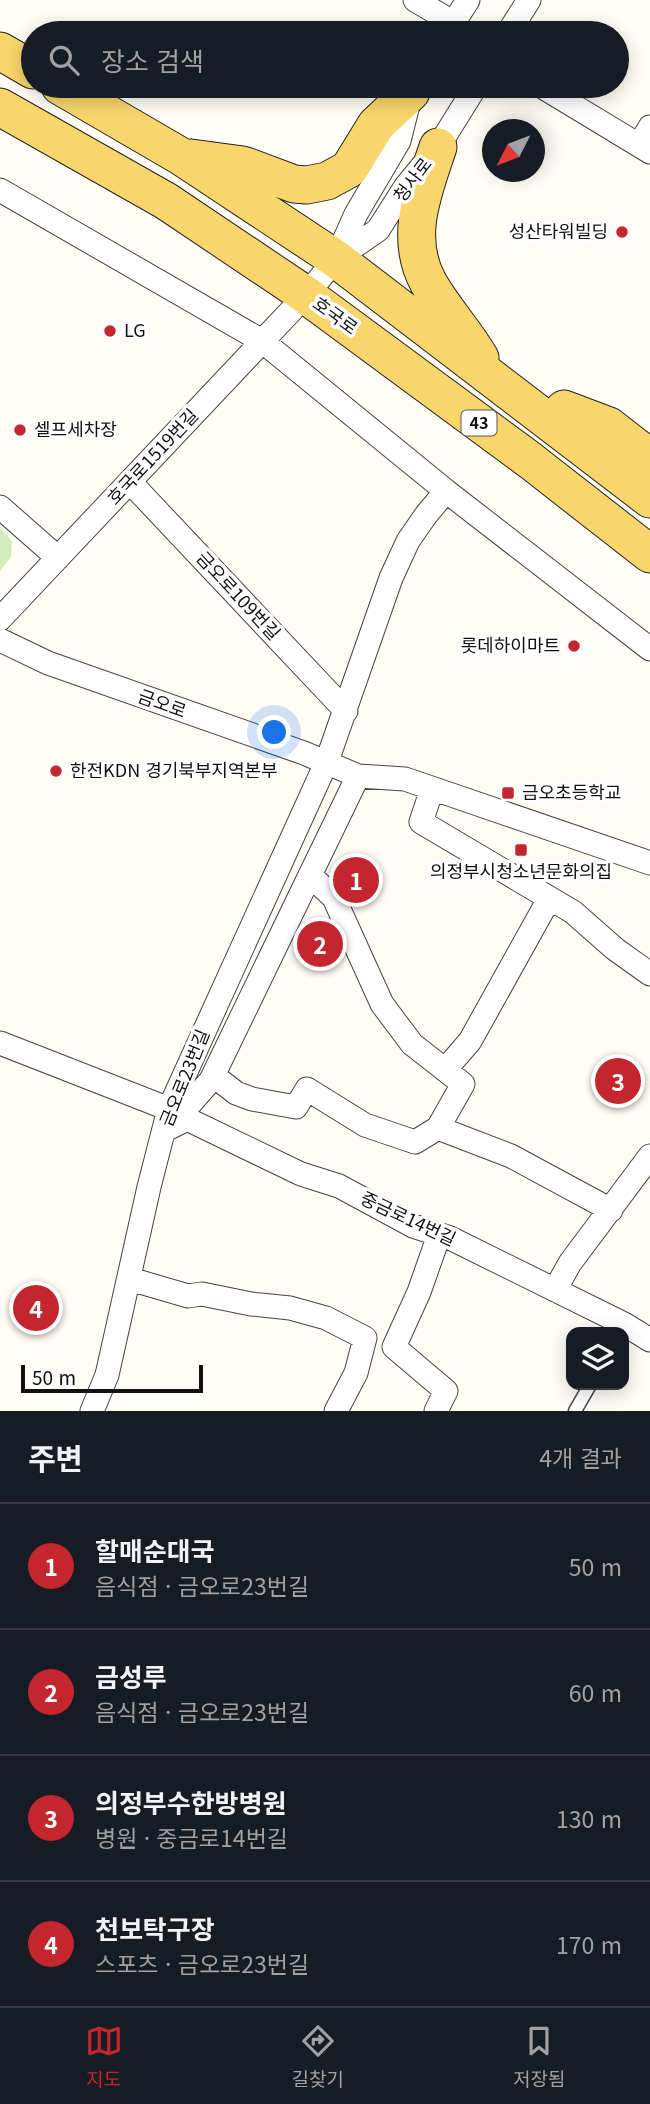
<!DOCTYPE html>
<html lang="ko">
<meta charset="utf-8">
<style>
body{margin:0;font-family:Georgia,"Noto Sans KR",serif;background:#20242c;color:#f1f3f6}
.controls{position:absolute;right:21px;bottom:21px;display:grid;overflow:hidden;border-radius:14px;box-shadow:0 4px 18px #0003}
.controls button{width:63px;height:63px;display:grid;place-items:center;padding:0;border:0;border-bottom:2px solid #363941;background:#171b24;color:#f1f3f6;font:35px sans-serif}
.compass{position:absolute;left:482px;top:119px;width:63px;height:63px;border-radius:50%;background:#171b24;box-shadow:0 4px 18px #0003;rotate:228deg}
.scale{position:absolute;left:21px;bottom:18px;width:182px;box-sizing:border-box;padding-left:7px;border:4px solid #111;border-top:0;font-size:19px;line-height:24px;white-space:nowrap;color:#111;-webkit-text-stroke:5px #fff;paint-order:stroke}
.you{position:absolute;left:275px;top:733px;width:24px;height:24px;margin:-18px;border:5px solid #fff;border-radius:50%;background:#1a73e8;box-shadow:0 0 0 10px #1a73e833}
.badge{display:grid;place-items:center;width:46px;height:46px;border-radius:50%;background:#c4262e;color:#fff;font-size:23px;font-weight:700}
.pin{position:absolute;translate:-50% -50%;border:4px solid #fff;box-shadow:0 2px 7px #0006}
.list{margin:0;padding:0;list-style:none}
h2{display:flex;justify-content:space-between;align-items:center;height:91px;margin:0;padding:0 28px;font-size:30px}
h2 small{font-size:23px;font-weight:400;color:#9ea1a6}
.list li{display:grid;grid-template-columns:46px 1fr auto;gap:21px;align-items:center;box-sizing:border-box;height:126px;padding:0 28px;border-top:2px solid #363941}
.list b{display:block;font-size:26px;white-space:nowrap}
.list p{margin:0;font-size:23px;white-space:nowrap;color:#9ea1a6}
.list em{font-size:23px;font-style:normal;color:#9ea1a6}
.icon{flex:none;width:38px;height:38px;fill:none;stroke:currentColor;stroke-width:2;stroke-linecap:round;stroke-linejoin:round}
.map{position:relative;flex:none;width:650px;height:1411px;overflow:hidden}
.search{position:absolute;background:#171b24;box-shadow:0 4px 18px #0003;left:21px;right:21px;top:21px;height:77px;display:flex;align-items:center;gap:18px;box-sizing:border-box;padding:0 24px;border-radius:38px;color:#9ea1a6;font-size:26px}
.sheet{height:595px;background:#171b24}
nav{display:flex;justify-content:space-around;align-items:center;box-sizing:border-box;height:98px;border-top:2px solid #363941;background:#171b24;font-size:19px;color:#9ea1a6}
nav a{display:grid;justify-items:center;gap:4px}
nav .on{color:#c4262e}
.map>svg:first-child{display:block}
.green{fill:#d5ebbd}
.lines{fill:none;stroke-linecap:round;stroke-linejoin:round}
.service-casing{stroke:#444;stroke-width:15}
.minor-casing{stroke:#444;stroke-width:25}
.primary-casing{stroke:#222;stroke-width:39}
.service{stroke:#fff;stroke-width:12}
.minor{stroke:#fff;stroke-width:23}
.primary{stroke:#f9d66b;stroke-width:37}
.poi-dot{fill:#c4262e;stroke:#fff;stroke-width:2.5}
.labels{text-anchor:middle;stroke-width:7;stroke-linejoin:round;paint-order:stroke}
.shield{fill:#fff;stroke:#585858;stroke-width:2}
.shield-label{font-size:16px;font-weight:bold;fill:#111}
.street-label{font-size:18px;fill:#111;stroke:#fff}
.poi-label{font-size:18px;fill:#111;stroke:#fff;text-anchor:start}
</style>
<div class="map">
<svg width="650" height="1411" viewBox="0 0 650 1411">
<rect width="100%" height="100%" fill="#fffdf5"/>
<path class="green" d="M 0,527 L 12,541 L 11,557 L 0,571 Z"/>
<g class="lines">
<defs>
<path id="service" d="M 575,1411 L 590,1385"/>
<path id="minor" d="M 415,0 L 454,23
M 447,33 L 468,0
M 508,33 L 529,0
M 541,86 L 650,152
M 639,145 L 650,127
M 0,190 L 262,341 L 446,491 L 650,649
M 336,259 L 378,230 L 406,186 L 438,147 L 476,86
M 130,482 L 346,711
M 0,507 L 58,558
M 0,619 L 306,295 L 336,259 L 356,214 L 399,141 L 410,97
M 0,640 L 48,663 L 304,753 L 358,776 L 405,779 L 650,863
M 432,789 L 421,822 L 573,912 L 615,949 L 650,974
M 310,875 L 334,898 L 382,1004 L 412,1044 L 463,1084 L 438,1128
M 0,1043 L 169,1109 L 189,1105 L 211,1080 L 358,776
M 445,1070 L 470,1041 L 549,899
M 214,1076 L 236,1093 L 252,1099 L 296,1107 L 307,1089 L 365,1125 L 415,1142 L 438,1128 L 511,1156 L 611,1210
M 165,1130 L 187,1119 L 301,1174 L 339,1186 L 413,1226 L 450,1238 L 624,1324 L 650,1340
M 130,1279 L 188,1296 L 202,1294 L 251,1304 L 290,1308 L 326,1318 L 365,1338 L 356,1373 L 336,1411
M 555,1290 L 570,1263 L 650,1156
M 92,1411 L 107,1375 L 149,1187 L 169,1109 L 327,761 L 391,578 L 408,541 L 426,515 L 446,491
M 436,1411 L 446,1391 L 394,1347 L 419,1292 L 439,1235"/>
<path id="primary" d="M 0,51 L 33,70
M 60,86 L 182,157 L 336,259 L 650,499
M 0,107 L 166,201 L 306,295 L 531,461 L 650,554
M 438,147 C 423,192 404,237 428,282 C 443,309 465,332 480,358
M 191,158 L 243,165 L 294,184 L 307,185 L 327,181 L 349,169 L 376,125 L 411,92
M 564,409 L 609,426 L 650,458"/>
</defs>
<use href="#service" class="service-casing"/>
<use href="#minor" class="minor-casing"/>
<use href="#primary" class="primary-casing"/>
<use href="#service" class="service"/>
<use href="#minor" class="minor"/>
<use href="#primary" class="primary"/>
</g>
<g class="poi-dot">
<circle cx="622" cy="232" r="7"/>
<circle cx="110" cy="331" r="7"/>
<circle cx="20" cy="430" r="7"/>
<circle cx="574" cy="646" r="7"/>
<circle cx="56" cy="771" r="7"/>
<rect x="501" y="786" width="14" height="14" rx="3.5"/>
<rect x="514" y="843" width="14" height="14" rx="3.5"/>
</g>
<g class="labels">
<rect class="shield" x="461.5" y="410.5" width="35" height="25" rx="5"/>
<g class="shield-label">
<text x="479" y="429">43</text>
</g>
<g class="street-label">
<text transform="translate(413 180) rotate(-53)" y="6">청사로</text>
<text transform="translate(335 316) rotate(36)" y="6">호국로</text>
<text transform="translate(153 457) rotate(-47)" y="6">호국로1519번길</text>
<text transform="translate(238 596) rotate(47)" y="6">금오로109번길</text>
<text transform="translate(162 704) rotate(20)" y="6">금오로</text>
<text transform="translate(185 1078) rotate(-68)" y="6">금오로23번길</text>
<text transform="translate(408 1219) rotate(25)" y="6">중금로14번길</text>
</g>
<g class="poi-label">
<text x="608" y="238" text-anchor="end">성산타워빌딩</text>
<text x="124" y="337">LG</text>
<text x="34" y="436">셀프세차장</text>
<text x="560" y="652" text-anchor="end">롯데하이마트</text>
<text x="70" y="777">한전KDN 경기북부지역본부</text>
<text x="522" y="799">금오초등학교</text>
<text x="521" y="878" text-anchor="middle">의정부시청소년문화의집</text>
</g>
</g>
</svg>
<div class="controls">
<button><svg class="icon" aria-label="layers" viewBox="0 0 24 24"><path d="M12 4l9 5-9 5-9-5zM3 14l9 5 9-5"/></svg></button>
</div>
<svg class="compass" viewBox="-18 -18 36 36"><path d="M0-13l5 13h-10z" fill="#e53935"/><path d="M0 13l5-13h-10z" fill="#9ea1a6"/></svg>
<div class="scale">50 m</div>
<div class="you"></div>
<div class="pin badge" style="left:356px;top:880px">1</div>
<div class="pin badge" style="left:320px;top:944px">2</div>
<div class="pin badge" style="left:618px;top:1081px">3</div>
<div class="pin badge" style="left:36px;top:1308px">4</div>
<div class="search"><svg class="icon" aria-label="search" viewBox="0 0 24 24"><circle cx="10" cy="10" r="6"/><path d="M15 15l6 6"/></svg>장소 검색</div>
</div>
<section class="sheet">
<h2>주변<small>4개 결과</small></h2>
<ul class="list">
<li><span class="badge">1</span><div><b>할매순대국</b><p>음식점 · 금오로23번길</p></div><em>50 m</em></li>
<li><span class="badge">2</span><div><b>금성루</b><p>음식점 · 금오로23번길</p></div><em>60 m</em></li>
<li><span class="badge">3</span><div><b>의정부수한방병원</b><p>병원 · 중금로14번길</p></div><em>130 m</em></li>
<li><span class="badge">4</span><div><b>천보탁구장</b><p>스포츠 · 금오로23번길</p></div><em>170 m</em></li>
</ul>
</section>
<nav>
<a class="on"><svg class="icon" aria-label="map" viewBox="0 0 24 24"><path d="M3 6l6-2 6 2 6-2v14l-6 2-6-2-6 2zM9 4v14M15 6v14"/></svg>지도</a>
<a><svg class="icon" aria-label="directions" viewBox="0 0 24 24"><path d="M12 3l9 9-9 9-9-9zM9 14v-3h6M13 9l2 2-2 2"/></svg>길찾기</a>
<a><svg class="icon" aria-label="saved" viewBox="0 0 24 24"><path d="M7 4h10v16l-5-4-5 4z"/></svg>저장됨</a>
</nav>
